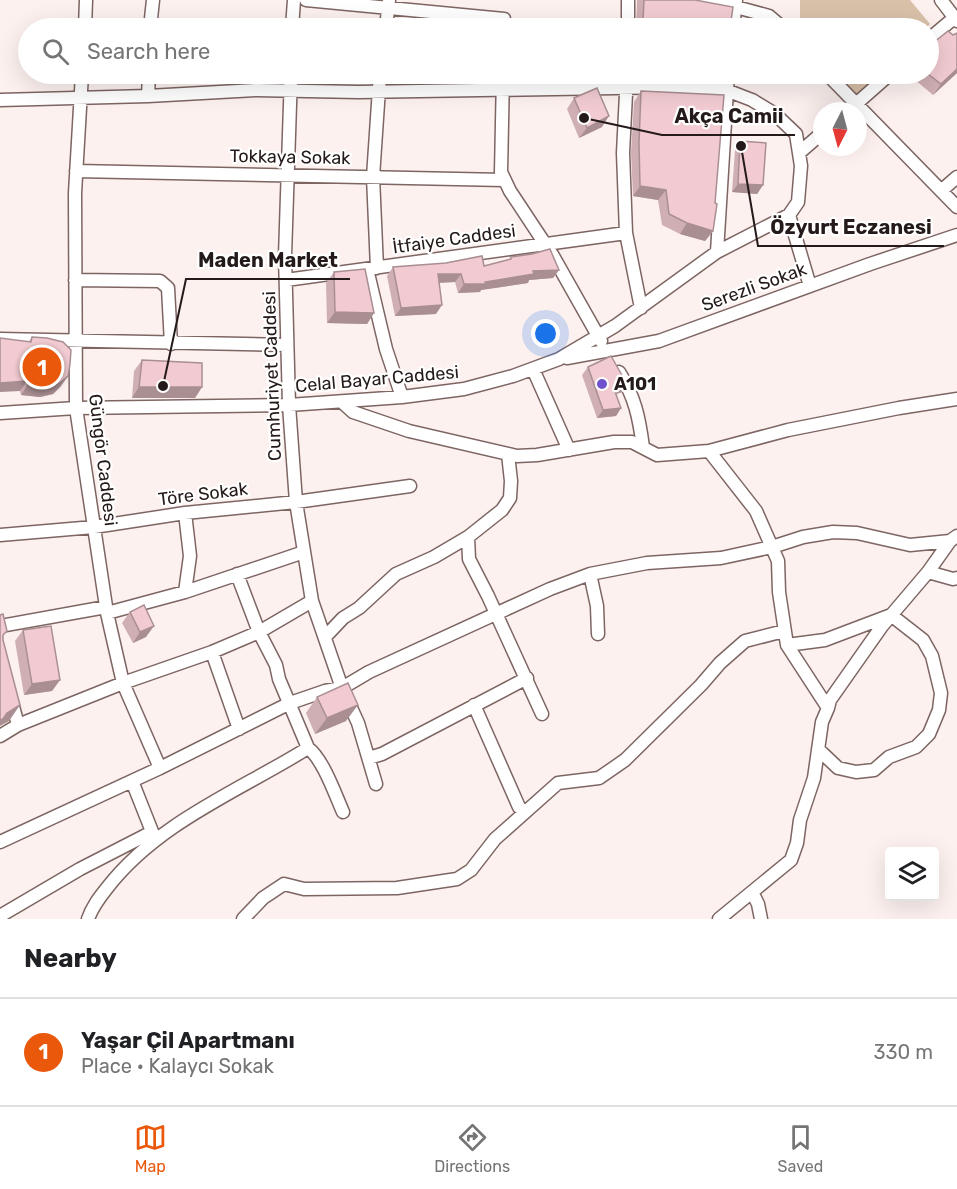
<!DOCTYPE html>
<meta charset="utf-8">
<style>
body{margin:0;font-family:Rubik,sans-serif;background:#f2f2f2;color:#202124}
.controls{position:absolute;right:18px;bottom:18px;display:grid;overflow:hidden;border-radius:6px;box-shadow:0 6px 24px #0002}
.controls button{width:54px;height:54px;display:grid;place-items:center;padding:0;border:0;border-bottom:2px solid #e0e0e0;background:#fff;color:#202124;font:30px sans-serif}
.compass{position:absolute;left:813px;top:102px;width:54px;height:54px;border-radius:50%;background:#fff;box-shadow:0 6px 24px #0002;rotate:186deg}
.you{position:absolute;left:546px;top:334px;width:21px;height:21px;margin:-15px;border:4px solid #fff;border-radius:50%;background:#1a73e8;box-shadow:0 0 0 9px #1a73e833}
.badge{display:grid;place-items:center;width:39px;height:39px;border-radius:50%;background:#ea580c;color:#fff;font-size:20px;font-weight:700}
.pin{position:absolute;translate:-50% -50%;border:3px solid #fff;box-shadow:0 2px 6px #0006}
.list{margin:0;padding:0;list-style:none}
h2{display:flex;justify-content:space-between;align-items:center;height:78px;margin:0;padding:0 24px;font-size:26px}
h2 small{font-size:20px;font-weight:400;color:#757577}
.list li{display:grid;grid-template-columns:39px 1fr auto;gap:18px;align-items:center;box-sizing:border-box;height:108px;padding:0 24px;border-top:2px solid #e0e0e0}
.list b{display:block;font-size:22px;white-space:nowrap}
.list p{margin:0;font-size:20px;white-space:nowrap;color:#757577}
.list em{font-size:20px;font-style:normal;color:#757577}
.icon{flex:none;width:33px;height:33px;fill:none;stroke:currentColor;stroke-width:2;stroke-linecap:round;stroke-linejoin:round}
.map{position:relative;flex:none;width:957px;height:919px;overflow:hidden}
.search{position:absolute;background:#fff;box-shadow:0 6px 24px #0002;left:18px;right:18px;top:18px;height:66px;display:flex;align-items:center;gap:15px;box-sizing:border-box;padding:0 21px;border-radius:33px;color:#757577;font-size:22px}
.sheet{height:186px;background:#fff}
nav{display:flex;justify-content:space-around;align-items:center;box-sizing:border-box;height:84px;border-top:2px solid #e0e0e0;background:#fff;font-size:16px;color:#757577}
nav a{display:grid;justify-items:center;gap:3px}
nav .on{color:#ea580c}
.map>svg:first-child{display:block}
.green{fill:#d9c1a9}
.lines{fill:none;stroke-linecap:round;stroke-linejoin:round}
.minor-casing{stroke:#7d6562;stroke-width:15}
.minor{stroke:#fff;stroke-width:12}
.wall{fill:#cfafb4}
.shaded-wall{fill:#a98e92}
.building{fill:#f1cbd1;stroke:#a98e92;stroke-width:1.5}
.poi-dot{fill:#6f52cc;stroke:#fff;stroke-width:2}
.labels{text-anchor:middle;stroke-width:4.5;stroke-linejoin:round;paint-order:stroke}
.street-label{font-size:18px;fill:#241a19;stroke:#fff}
.poi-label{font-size:18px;font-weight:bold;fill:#241a19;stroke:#fff;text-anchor:start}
.leader{fill:none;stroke:#241a19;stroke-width:2}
.callout-dot{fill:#241a19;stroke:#fff;stroke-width:2}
.callout-label{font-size:20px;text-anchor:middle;font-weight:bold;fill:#241a19;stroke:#fff;stroke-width:4.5;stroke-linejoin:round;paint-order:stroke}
</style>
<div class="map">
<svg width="957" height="919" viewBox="0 0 957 919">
<rect width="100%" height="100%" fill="#fcf1ef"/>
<path class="green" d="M 800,0 L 910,0 L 930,24 L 926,28 L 800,28 Z
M 837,74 L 879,74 L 857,95 Z"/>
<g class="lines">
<defs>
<path id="minor" d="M 306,0 L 504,19 L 505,28
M 690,0 L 736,7 L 769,16 L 783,28
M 941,0 L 957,21
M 85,28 L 86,0
M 150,28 L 153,0
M 292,28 L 294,0
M 386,28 L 389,0
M 628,28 L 628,0
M 733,28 L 736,0
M 928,40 L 954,18
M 82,74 L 75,193 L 76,408 L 107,613 L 123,683 L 160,768
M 291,74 L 285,256 L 289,405 L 296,502 L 312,601 L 342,688 L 358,723 L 376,784
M 503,74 L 501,172 L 510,191 L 553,256 L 601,341
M 627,74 L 623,153 L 626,233 L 641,308
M 827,74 L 957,207
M 148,96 L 149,74
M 0,100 L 148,96 L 256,90 L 359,92 L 675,87 L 726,90 L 752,100 L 775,114 L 796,134 L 801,166 L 798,202 L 789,215 L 717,252 L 615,326 L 559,359 L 513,376 L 464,389 L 402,397 L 289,405 L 76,408 L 0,413
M 848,111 L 890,74
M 799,153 L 822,133
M 76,171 L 504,180
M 942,190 L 957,177
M 789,215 L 810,286
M 717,252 L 728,74
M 377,268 L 373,177 L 380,74
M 367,269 L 386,349 L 402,397
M 75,280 L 160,281 L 168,288 L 171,344
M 286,280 L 626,233
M 0,339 L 287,345
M 567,358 L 659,341 L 870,264 L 957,235
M 533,369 L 569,450
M 619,372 C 635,397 639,417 643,447
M 342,402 L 353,412 L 409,431 L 517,456 L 537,455 L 614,442 L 632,442 L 657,455 L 709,451 L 788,430 L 899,408 L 957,399
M 709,451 L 756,511 L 778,561 L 779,592 L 787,645 L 828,708 L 822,722 L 814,778 L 800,820 L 797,843 L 791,860 L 719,919
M 0,535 L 94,527 L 185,513 L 296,502 L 410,486
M 468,537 L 469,559 L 488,596 L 542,714
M 928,572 L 953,579 L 957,578
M 590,574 L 597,606 L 598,634
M 185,592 L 190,556 L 185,513
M 107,613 L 185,592 L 304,552
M 0,626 L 106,607
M 326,636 L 343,618 L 359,608 L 396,574 L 434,557 L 468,537 L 502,510 L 510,498 L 511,481 L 508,454
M 787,645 L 825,640 L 891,615 L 923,640 L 932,656 L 941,693 L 939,710 L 929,734 L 916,747 L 889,757 L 874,770 L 856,772 L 838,768 L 818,749
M 212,652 L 239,729
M 474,705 L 519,807 L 525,812
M 828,708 L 830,700 L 882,626 L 928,572 L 950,541 L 957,536
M 18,725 L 123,683 L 212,652 L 259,632 L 312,601
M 0,736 L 18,725 L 11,699
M 308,748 C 323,759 335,794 343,812
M 369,758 L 382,754 L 527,678
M 132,781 L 155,839
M 0,842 L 160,768 L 290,703 L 325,691 L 342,688 L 369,672 L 550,589 L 590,574 L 647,563 L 721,558 L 772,547 L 803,537 L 833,532 L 857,533 L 910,545 L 950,541
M 752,892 L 758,904 L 761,919
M 0,916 L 80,869 L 152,832
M 88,919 C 92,907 99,898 107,888 C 158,822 239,791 308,748 L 279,679 L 276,665 L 259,632 L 237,574
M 243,919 L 263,898 L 284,884 L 304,889 L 397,888 L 457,879 L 471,870 L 495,839 L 558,783 L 599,778 L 625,760 L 701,685 L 720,663 L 745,641 L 784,631"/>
</defs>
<use href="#minor" class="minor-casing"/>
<use href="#minor" class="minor"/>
</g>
<path class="wall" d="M 637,0 L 695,0 L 730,28 L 636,28 Z
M 957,33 L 957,73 L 933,95 L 908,74 L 928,74 L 953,35 Z
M 641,91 L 713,231 L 705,241 L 680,234 L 662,225 L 658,200 L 633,196 L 631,153 L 634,102 Z
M 574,98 L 602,127 L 579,138 L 567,109 Z
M 740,141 L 763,185 L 757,194 L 732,192 L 735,150 Z
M 511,257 L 559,270 L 553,278 L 529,280 L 528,283 L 481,290 L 480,292 L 458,293 L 455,282 L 439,283 L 436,314 L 395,316 L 387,276 L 393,267 L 484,266 L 509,260 Z
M 334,272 L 374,313 L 367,324 L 327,323 L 326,283 Z
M 32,337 L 61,386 L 53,394 L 40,397 L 21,395 L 20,391 L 29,341 Z
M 142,360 L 202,387 L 195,398 L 132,398 L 134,371 Z
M 588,367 L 627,384 L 622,392 L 616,394 L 621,408 L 616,416 L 597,418 L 582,375 Z
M 130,612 L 146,637 L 133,643 L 122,623 Z
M 23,630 L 60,680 L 52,691 L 24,695 L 15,641 Z
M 317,697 L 346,721 L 315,734 L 306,713 Z"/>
<path class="shaded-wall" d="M 643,20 L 694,28 L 637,28 Z
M 957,69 L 957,73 L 933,95 L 941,84 Z
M 636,74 L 721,74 L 716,81 L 635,75 Z
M 609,116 L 602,127 L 579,138 L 587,128 Z
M 738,184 L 763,185 L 757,194 L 732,192 Z
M 640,186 L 666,190 L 658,200 L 633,196 Z
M 687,223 L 713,231 L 705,241 L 680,234 Z
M 559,270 L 553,278 L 529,280 L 528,283 L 481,290 L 480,292 L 458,293 L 464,284 L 485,282 L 533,271 Z
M 438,274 L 461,274 L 455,282 L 431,283 Z
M 442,305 L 436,314 L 395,316 L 401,308 Z
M 335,312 L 374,313 L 367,324 L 327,323 Z
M 68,376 L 61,386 L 53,394 L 40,397 L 21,395 L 28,384 Z
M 27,381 L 20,391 L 0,392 L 0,383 Z
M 627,384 L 622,392 L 608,397 L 614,389 Z
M 139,387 L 202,387 L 195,398 L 132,398 Z
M 621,408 L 616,416 L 597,418 L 603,410 Z
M 154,626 L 146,637 L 133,643 L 140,632 Z
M 60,680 L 52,691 L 24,695 L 32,684 Z
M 20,705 L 9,721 L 0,726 L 0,720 L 7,713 Z
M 358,705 L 346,721 L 315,734 L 327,718 Z"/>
<path class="building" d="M 644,0 L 695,0 L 733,7 L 730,28 L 694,28 L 643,20 Z
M 948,31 L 953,35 L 957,33 L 957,69 L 941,84 L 928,74 L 928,47 Z
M 597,88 L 609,116 L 587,128 L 574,98 Z
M 641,91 L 724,95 L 715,203 L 717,204 L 713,231 L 687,223 L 669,214 L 666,190 L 640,186 L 639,143 Z
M 740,141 L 766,143 L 763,185 L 738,184 Z
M 550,249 L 559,270 L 533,271 L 534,274 L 485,282 L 486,284 L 464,284 L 461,274 L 438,274 L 442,305 L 401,308 L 393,267 L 446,263 L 482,256 L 484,266 L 511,259 L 511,257 L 532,254 Z
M 365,269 L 374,313 L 335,312 L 334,272 Z
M 32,337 L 47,338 L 63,342 L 71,350 L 70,364 L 68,376 L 60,383 L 47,386 L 28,384 L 27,381 L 0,383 L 0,338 L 31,342 Z
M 611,356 L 627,384 L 614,389 L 621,408 L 603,410 L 588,367 Z
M 142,360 L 202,363 L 202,387 L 139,387 Z
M 144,605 L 154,626 L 140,632 L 130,612 Z
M 3,614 L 7,631 L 3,635 L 3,640 L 20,705 L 7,713 L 3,719 L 0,720 L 0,615 Z
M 51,626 L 60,680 L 32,684 L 23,630 Z
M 348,683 L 358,705 L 327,718 L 317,697 Z"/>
<circle class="poi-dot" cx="602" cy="384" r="6"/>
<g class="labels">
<g class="street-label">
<text transform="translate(290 157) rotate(1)" y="6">Tokkaya Sokak</text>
<text transform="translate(454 239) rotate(-8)" y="6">İtfaiye Caddesi</text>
<text transform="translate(754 287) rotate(-20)" y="6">Serezli Sokak</text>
<text transform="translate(272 376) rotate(-92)" y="6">Cumhuriyet Caddesi</text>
<text transform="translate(377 379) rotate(-5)" y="6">Celal Bayar Caddesi</text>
<text transform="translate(103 460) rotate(83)" y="6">Güngör Caddesi</text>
<text transform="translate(203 494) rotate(-7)" y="6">Töre Sokak</text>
</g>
<g class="poi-label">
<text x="614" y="390">A101</text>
</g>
</g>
<path class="leader" d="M584 118L662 135H795M741 146L758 246H944M163 386L186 279H350"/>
<g class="callout-dot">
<circle cx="584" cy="118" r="6"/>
<circle cx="741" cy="146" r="6"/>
<circle cx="163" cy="386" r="6"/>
</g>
<g class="callout-label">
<text x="729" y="123">Akça Camii</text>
<text x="851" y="234">Özyurt Eczanesi</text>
<text x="268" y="267">Maden Market</text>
</g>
</svg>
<div class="controls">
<button><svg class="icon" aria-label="layers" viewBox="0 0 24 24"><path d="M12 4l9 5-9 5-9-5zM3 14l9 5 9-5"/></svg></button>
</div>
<svg class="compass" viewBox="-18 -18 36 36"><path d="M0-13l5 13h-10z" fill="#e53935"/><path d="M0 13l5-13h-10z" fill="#757577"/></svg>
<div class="you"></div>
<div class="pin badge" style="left:42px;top:367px">1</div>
<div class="search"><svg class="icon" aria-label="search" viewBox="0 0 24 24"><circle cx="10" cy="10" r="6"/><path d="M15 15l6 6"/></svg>Search here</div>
</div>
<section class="sheet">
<h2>Nearby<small></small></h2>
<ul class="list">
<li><span class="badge">1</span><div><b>Yaşar Çil Apartmanı</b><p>Place · Kalaycı Sokak</p></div><em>330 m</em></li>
</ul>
</section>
<nav>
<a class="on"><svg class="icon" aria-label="map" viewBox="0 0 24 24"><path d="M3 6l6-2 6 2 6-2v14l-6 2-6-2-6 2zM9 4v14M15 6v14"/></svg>Map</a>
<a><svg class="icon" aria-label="directions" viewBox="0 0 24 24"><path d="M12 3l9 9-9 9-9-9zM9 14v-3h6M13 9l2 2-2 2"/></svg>Directions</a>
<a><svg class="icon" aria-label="saved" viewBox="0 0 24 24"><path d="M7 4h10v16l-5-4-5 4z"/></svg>Saved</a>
</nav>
